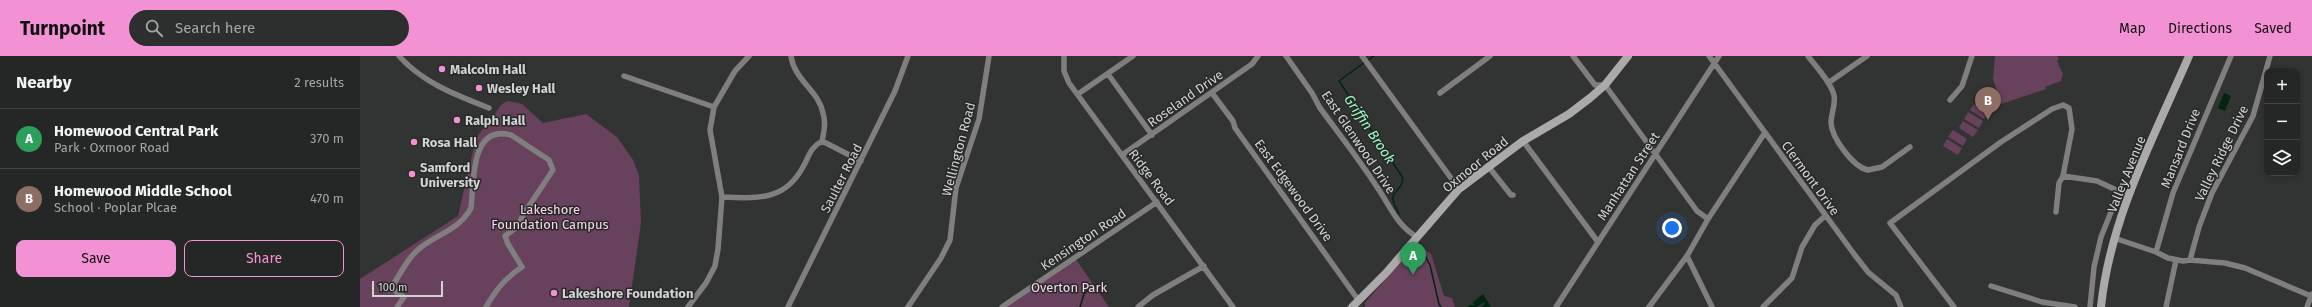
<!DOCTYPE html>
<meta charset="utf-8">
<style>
body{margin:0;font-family:"Fira Sans",sans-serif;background:#2d2f2e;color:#f1f3f6}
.controls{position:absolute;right:12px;top:12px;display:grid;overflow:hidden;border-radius:8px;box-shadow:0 2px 6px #0003}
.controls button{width:36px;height:36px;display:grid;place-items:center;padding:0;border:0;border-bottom:1px solid #424443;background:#252726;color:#f1f3f6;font:20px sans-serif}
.scale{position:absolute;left:12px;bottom:10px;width:71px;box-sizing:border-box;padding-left:4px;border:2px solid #d2d3d2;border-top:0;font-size:11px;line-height:14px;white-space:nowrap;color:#d2d3d2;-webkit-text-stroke:3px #272a28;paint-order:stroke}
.you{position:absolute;left:1312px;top:172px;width:14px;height:14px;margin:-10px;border:3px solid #fff;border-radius:50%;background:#1a73e8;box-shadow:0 0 0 6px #1a73e833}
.badge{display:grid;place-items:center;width:26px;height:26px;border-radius:50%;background:#f391d5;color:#fff;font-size:13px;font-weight:700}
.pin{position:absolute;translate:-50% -33px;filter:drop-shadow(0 1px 2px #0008)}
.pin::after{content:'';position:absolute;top:21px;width:14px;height:12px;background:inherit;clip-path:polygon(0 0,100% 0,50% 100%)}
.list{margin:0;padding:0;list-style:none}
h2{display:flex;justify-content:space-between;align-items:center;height:52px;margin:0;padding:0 16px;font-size:17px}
h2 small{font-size:13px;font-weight:400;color:#a3a5a7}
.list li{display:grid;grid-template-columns:26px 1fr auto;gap:12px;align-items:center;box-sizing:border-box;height:60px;padding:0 16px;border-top:1px solid #424443}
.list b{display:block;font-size:15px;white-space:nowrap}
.list p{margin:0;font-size:13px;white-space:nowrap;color:#a3a5a7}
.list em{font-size:13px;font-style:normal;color:#a3a5a7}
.actions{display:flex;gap:8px;padding:12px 16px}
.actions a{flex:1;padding:9px 0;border:1px solid #f391d5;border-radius:8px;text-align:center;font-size:14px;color:#f391d5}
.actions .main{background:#f391d5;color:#111}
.icon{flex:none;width:22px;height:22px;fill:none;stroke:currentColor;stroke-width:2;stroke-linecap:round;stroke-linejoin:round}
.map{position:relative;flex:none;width:1952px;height:251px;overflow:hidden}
header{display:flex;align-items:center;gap:24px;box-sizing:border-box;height:56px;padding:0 20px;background:#f391d5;color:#111}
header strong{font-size:19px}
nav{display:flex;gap:22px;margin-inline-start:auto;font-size:14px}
.search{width:280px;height:36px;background:#2d2f2e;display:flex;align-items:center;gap:10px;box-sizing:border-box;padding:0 14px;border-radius:22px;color:#a3a5a7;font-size:15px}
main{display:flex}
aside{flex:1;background:#252726}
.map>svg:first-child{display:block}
.green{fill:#68415c}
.water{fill:#002511}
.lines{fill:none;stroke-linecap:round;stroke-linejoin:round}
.stream{stroke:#002511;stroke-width:1.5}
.street{stroke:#807e7f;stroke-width:5.5}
.secondary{stroke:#aba9aa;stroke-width:8}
.poi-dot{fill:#f391d5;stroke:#272a28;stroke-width:1.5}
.labels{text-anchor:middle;stroke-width:3;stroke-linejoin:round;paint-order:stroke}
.poi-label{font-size:13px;font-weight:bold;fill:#d2d3d2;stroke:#272a28;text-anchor:start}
.street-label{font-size:13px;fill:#d2d3d2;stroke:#272a28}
.park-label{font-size:13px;fill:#f9d5ec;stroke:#272a28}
.water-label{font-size:14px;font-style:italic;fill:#9bfdc1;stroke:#272a28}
</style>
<header>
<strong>Turnpoint</strong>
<div class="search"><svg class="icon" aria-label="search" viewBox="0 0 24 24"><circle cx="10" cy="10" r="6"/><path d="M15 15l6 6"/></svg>Search here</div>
<nav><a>Map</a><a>Directions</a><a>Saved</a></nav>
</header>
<main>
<aside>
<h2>Nearby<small>2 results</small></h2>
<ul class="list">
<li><span class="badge" style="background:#2e9e5b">A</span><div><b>Homewood Central Park</b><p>Park · Oxmoor Road</p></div><em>370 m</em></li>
<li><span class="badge" style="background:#8d6e63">B</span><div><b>Homewood Middle School</b><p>School · Poplar Plcae</p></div><em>470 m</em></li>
</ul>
<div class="actions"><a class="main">Save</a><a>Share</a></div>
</aside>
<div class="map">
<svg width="1952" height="251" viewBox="0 0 1952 251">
<rect width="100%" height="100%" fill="#313432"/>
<path class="green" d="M 1635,0 L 1697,0 L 1699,3 L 1697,5 L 1703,18 L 1701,25 L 1685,31 L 1686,33 L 1641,48 L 1633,23 Z
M 148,45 L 162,48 L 183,67 L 226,58 L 257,81 L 273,104 L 279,119 L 281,167 L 269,251 L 0,251 L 0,223 L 98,160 L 116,82 L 142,48 Z
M 1614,48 L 1629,56 L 1624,63 L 1610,54 Z
M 1608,56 L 1623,65 L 1619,72 L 1604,63 Z
M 1603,65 L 1618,74 L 1613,81 L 1599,72 Z
M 1593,74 L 1607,83 L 1603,90 L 1588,81 Z
M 1587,83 L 1602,92 L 1598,99 L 1583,90 Z
M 1056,188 L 1071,198 L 1084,240 L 1092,242 L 1095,251 L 1005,251 L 1005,247 Z
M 715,202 L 749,251 L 645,251 Z"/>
<path class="water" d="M 1864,37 L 1871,40 L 1865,55 L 1858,52 Z
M 1123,238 L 1131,251 L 1121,251 L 1125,248 L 1124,246 L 1117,251 L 1108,251 L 1110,249 L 1114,249 L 1113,246 Z"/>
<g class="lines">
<path class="stream" d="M 1008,4 L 1014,0
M 1005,6 L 979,25 L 1043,122 C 1041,141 1024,131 1039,158
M 1064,198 L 1070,209 L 1079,248 L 1081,251
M 720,251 L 724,238 L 732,231"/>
<path class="street" d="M 39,0 C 63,27 96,39 129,52
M 431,0 C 434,24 459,35 463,57 C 466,67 464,76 462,85
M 704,0 L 704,15 L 709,27 L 873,251
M 926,0 L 952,37 L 960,52 C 980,79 1001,106 1019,134 C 1031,152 1037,169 1057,181
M 1002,0 L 1099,133
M 1213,0 L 1235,29 L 1245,29 L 1337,155 L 1348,163
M 1349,0 L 1494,198 L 1508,216 L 1536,239 L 1541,251
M 1448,0 C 1457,12 1470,25 1474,39 C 1476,48 1471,58 1471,67 C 1472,82 1493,111 1508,114 L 1522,111 L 1550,91
M 748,18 L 792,79
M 264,20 L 354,51
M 1468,27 L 1507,0
M 852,37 L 873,65 L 875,72 L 999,245
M 1080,37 L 1130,0
M 718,38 L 773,0
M 1590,44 L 1602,30 L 1612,0
M 1163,85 L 1238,186
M 762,99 L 892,8 L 898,0
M 1128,110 L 1151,139 L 1153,139
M 1703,120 L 1737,125 L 1769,140
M 362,141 C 396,142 424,146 443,111 C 450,99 449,93 462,85 L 501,105
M 1754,182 L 1796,196 L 1808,202 L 1823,205 L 1830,204 L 1865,207 L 1885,212 L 1951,240
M 1796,196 L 1813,137 L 1871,0
M 1327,200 L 1352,251
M 1830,204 L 1839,171 L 1852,137 L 1893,60 L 1910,0
M 1631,230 L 1682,246 L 1715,251
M 37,251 L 44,241 L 31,232 C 40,219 47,202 60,192 C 78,178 100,173 111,152 C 114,126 110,68 151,79 L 189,104 L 193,114 L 163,159 L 158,170 L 145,180 L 148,188 L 162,211 C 145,222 136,234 126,251
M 328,251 L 346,227 L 355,210 L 358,193 L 362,141 L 350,74 L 354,51 L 375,15 L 389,0
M 428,251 L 535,35 L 548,0
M 548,251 L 581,202 L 590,184 L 596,132 L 619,63 L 629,0
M 642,251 L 797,146
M 778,251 L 793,239 L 844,210
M 1196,251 L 1359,0
M 1289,251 L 1327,200 L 1348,163 L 1404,78
M 1403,251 L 1432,222 L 1442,191 L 1455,169 L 1465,160
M 1594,251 L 1530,167 L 1641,86 L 1692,53 L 1703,49 L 1709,52 L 1712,73 L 1703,120 L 1699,127 L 1696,156
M 1730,251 L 1734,211 L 1741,181 L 1759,136
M 1806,251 L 1816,204
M 1947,251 L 1952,238"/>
<path class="secondary" d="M 992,251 L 1026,217 L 1099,133 L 1163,85 L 1209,58 L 1230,42 L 1245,29 L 1268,0
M 1741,251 C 1750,162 1794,81 1829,0"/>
</g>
<g class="poi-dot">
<circle cx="82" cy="13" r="4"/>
<circle cx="119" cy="32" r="4"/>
<circle cx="97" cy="64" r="4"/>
<circle cx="54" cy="86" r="4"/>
<circle cx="52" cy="118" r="4"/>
<circle cx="194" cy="237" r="4"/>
</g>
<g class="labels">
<g class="poi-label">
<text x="90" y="18">Malcolm Hall</text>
<text x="127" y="37">Wesley Hall</text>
<text x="105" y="69">Ralph Hall</text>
<text x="62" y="91">Rosa Hall</text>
<text x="60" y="116">Samford<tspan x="60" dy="15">University</tspan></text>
<text x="202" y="242">Lakeshore Foundation</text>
</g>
<g class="street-label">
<text transform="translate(825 42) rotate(-35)" y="5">Roseland Drive</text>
<text transform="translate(999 86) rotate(56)" y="5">East Glenwood Drive</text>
<text transform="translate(1820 92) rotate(-68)" y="5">Mansard Drive</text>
<text transform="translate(598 93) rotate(-75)" y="5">Wellington Road</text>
<text transform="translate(1861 97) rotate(-64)" y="5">Valley Ridge Drive</text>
<text transform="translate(1115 108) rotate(-39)" y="5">Oxmoor Road</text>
<text transform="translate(1766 118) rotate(-68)" y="5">Valley Avenue</text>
<text transform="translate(1268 120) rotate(-57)" y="5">Manhattan Street</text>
<text transform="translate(792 121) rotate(53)" y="5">Ridge Road</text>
<text transform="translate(481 122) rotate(-63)" y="5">Saulter Road</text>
<text transform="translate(1451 122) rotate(54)" y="5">Clermont Drive</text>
<text transform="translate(934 134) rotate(54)" y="5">East Edgewood Drive</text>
<text transform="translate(723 183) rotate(-34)" y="5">Kensington Road</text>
</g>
<g class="park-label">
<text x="190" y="158">Lakeshore<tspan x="190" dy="15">Foundation Campus</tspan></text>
<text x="709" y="236">Overton Park</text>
</g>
<g class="water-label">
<text transform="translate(1010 73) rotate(56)" y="5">Griffin Brook</text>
</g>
</g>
</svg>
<div class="controls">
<button>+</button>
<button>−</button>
<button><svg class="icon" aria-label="layers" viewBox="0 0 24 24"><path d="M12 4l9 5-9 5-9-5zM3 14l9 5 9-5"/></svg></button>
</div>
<div class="scale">100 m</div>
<div class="you"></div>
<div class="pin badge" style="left:1053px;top:219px;background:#2e9e5b">A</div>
<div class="pin badge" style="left:1628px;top:64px;background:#8d6e63">B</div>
</div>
</main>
